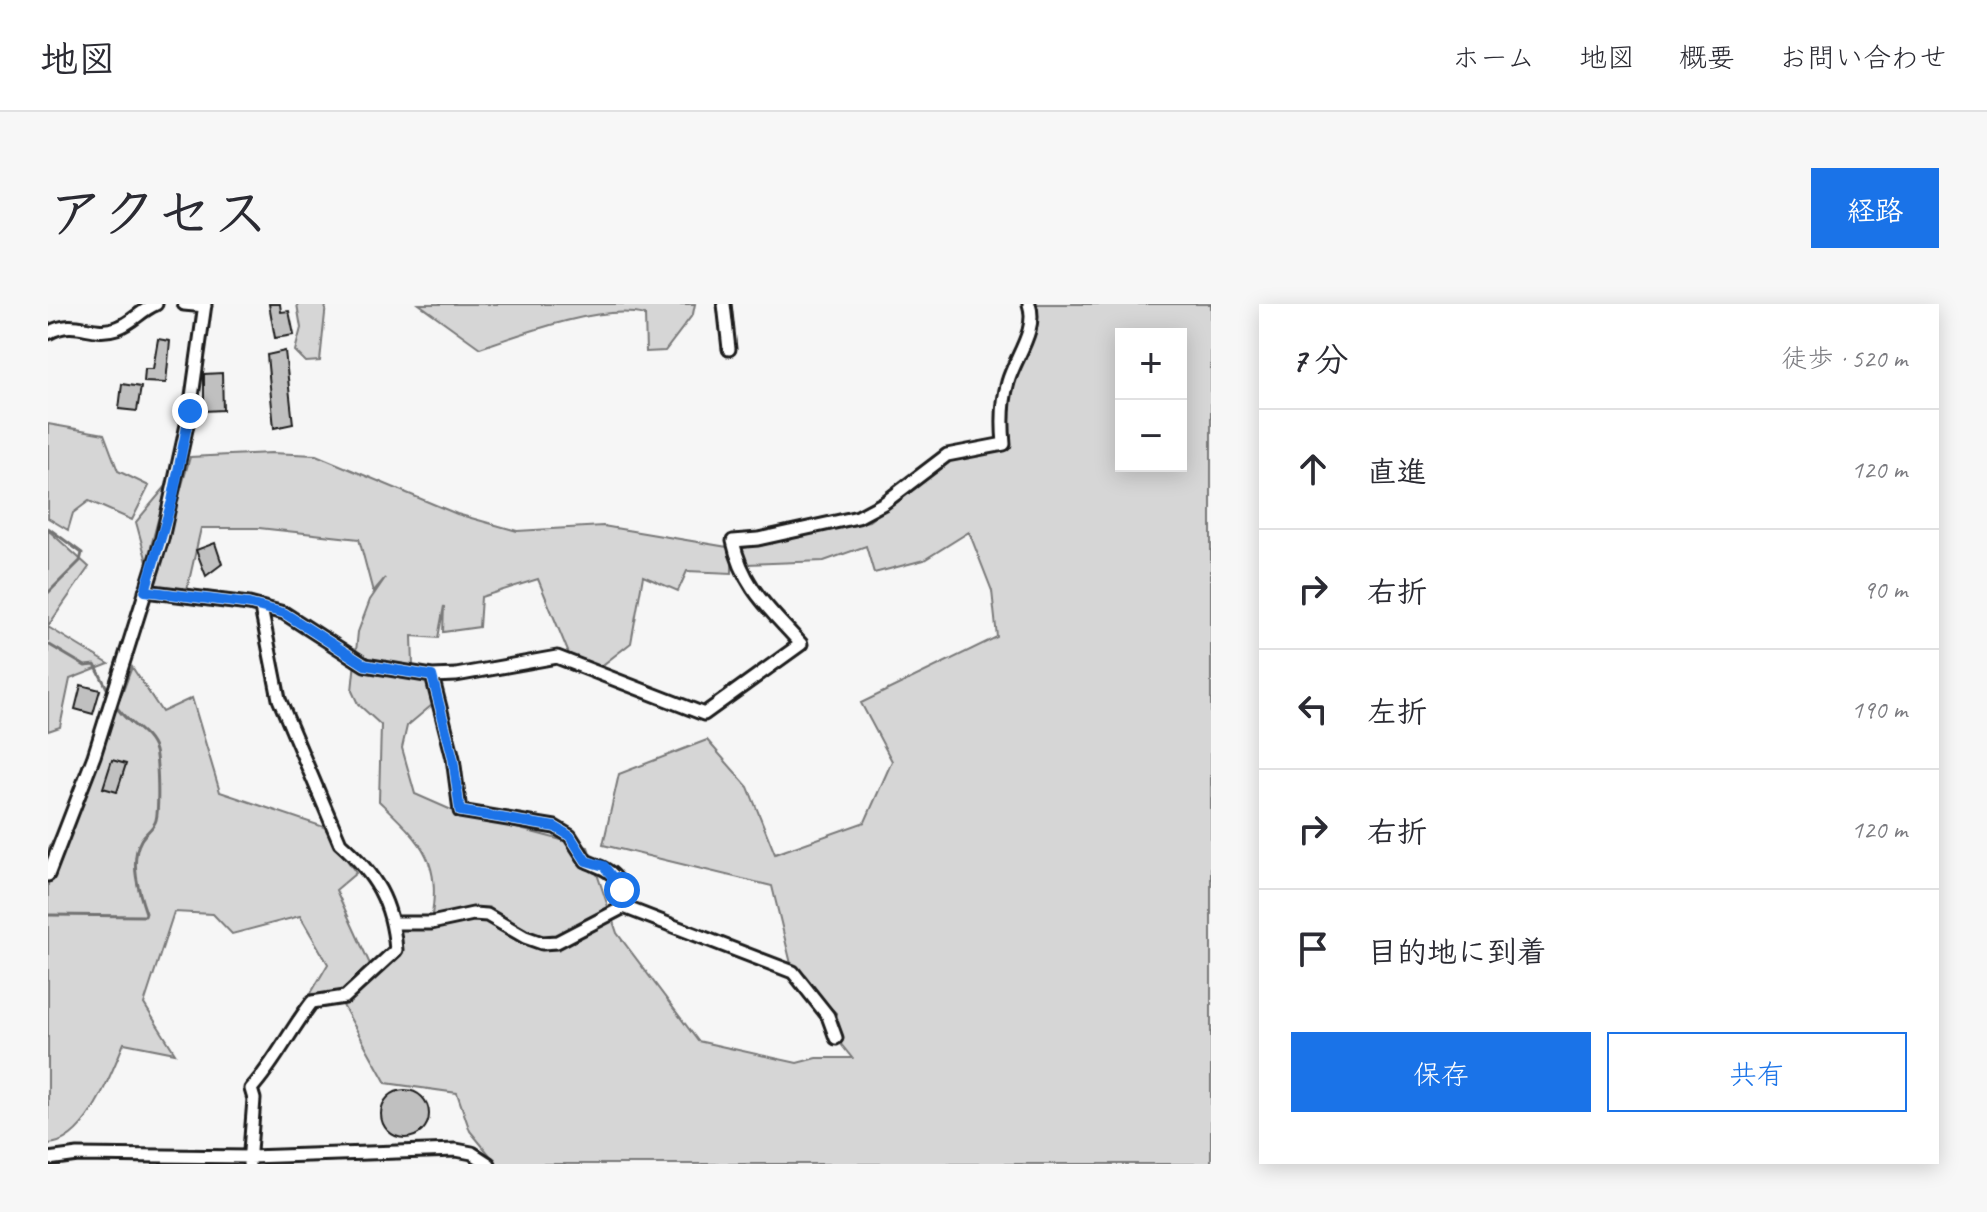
<!DOCTYPE html>
<html lang="ja">
<meta charset="utf-8">
<style>
body{margin:0;font-family:Caveat,"Klee One",sans-serif;background:#f7f7f7;color:#2b2b33}
.controls{position:absolute;right:24px;top:24px;display:grid;overflow:hidden;border-radius:0px;box-shadow:0 4px 20px #0003}
.controls button{width:72px;height:72px;display:grid;place-items:center;padding:0;border:0;border-bottom:2px solid #e1e1e2;background:#fff;color:#2b2b33;font:40px sans-serif}
.stop{position:absolute;width:24px;height:24px;margin:-18px;border:6px solid #1a73e8;border-radius:50%;background:#fff}
.stop.end{background:#1a73e8;border-color:#fff;box-shadow:0 2px 8px #0008}
.list{margin:0;padding:0;list-style:none}
h2{display:flex;justify-content:space-between;align-items:center;height:104px;margin:0;padding:0 32px;font-size:34px}
h2 small{font-size:26px;font-weight:400;color:#7c7c81}
.list li{display:grid;grid-template-columns:52px 1fr auto;gap:24px;align-items:center;box-sizing:border-box;height:120px;padding:0 32px;border-top:2px solid #e1e1e2}
.list b{display:block;font-size:30px;white-space:nowrap}
.list em{font-size:26px;font-style:normal;color:#7c7c81}
.actions{display:flex;gap:16px;padding:24px 32px}
.actions a{flex:1;padding:18px 0;border:2px solid #1a73e8;border-radius:0px;text-align:center;font-size:28px;color:#1a73e8}
.actions .main{background:#1a73e8;color:#fff}
.icon{flex:none;width:44px;height:44px;fill:none;stroke:currentColor;stroke-width:2;stroke-linecap:round;stroke-linejoin:round}
.map{position:relative;flex:none;width:1163px;height:860px;overflow:hidden;border-radius:0px}
header{display:flex;align-items:center;gap:48px;box-sizing:border-box;height:112px;padding:0 40px;background:#fff;border-bottom:2px solid #e1e1e2}
header strong{font-size:38px}
nav{display:flex;gap:44px;margin-inline-start:auto;font-size:28px}
.intro{display:flex;align-items:center;justify-content:space-between;box-sizing:border-box;height:192px;padding:0 48px}
h1{margin:0;font-size:56px}
.button{padding:20px 36px;border-radius:0px;background:#1a73e8;color:#fff;font-size:28px;font-weight:700}
main{display:flex;gap:48px;padding:0 48px}
aside{flex:1;background:#fff;border-radius:0px;box-shadow:0 4px 20px #0003}
.map>svg:first-child{display:block}
.green{fill:#d6d6d6;stroke:#797979;stroke-width:2;fill-rule:evenodd}
.lines{fill:none;stroke-linecap:round;stroke-linejoin:round}
.stream{stroke:#727272;stroke-width:3}
.building{fill:#c0c0c0;stroke:#1c1c1c;stroke-width:2}
.minor-casing{stroke:#1c1c1c;stroke-width:17}
.minor{stroke:#fff;stroke-width:11}
.route{stroke:#1a73e8;stroke-width:10}
</style>
<header>
<strong>地図</strong>
<nav><a>ホーム</a><a>地図</a><a>概要</a><a>お問い合わせ</a></nav>
</header>
<div class="intro"><h1>アクセス</h1><a class="button">経路</a></div>
<main>
<div class="map">
<svg width="1163" height="860" viewBox="0 0 1163 860">
<rect width="100%" height="100%" fill="#f6f6f6"/>
<filter id="ink" filterUnits="userSpaceOnUse"><feTurbulence type="fractalNoise" baseFrequency=".0125" numOctaves="2"/><feDisplacementMap in="SourceGraphic" scale="16" xChannelSelector="R" yChannelSelector="G"/><feConvolveMatrix kernelMatrix="1 2 1 2 8 2 1 2 1" color-interpolation-filters="sRGB"/></filter>
<g filter="url(#ink)">
<path class="green" d="M 249,0 L 278,0 L 272,57 L 258,58 L 247,47 L 253,24 Z
M 371,0 L 647,0 L 645,10 L 617,47 L 598,48 L 597,11 C 554,0 475,29 432,44 Z
M 987,0 L 1163,0 L 1163,860 L 449,860 L 422,827 L 409,789 L 338,779 L 287,687 L 259,696 L 280,660 L 252,612 L 184,630 L 165,610 L 126,608 L 96,700 L 127,749 L 76,739 C 63,770 38,839 0,840 L 0,546 L 55,441 L 84,363 L 114,408 L 144,394 L 172,488 L 276,523 L 308,569 L 288,586 L 326,669 L 352,652 L 352,626 L 383,617 C 394,555 373,538 331,497 L 333,421 L 310,400 L 304,387 L 310,328 L 322,296 L 337,274 L 325,288 L 311,235 L 211,224 L 153,224 L 139,286 L 105,283 L 142,153 L 223,149 L 268,151 L 409,210 L 469,227 L 555,222 L 679,243 L 684,255 L 684,269 L 639,267 L 630,287 L 595,272 L 583,339 L 552,363 L 521,350 L 490,275 L 433,293 L 431,323 L 395,328 L 396,302 L 390,334 L 364,332 L 365,362 L 396,367 L 390,396 L 359,422 L 354,444 L 367,490 L 408,508 L 540,543 L 569,629 L 650,737 L 749,759 L 768,754 L 804,754 L 788,734 L 789,710 L 745,668 L 724,582 L 555,541 L 571,470 L 659,436 L 700,483 L 727,550 L 817,518 L 844,457 L 813,399 L 949,333 L 944,287 L 921,228 L 876,256 L 826,269 L 818,242 L 776,257 L 699,260 L 693,256 L 691,245 L 821,217 L 901,157 L 955,147 L 963,87 L 988,12 ZM 1073,30 L 1133,30 L 1133,162 L 1073,162 Z
M 0,120 L 56,130 L 70,167 L 101,182 L 84,216 L 41,197 L 25,209 L 20,226 L 0,214 Z
M 119,181 L 99,258 L 88,218 Z
M 0,226 L 41,263 L 0,322 Z
M 0,323 L 61,360 L 22,375 L 12,423 L 0,427 Z"/>
<g class="lines">
<path class="stream" d="M 0,224 L 34,249 L 32,257 L 0,289
M 0,340 L 37,362 L 47,361 L 62,390
M 0,611 L 97,612 L 98,609 C 91,589 81,557 93,536 C 97,529 106,524 108,516 C 111,505 110,459 107,447 C 101,426 76,419 67,400"/>
</g>
<path class="building" d="M 221,0 L 232,0 L 233,8 L 241,7 L 246,31 L 227,34 Z
M 110,35 L 122,37 L 118,79 L 96,78 L 97,65 L 105,65 Z
M 237,47 L 245,120 L 226,124 L 219,51 Z
M 174,69 L 175,106 L 156,107 L 156,70 Z
M 74,80 L 93,83 L 89,107 L 71,105 Z
M 167,239 L 174,260 L 158,272 L 148,246 Z
M 33,381 L 52,386 L 45,410 L 27,405 Z
M 64,456 L 78,460 L 69,488 L 55,484 Z
M333 810a24 24 0 1 1 48 0a24 24 0 1 1-48 0Z"/>
<g class="lines">
<defs>
<path id="minor" d="M 136,0 L 157,2
M 676,0 L 681,45
M 0,29 C 29,13 42,33 69,24 C 84,19 93,6 108,0
M 97,287 L 201,300 L 236,309 L 317,361 L 384,372 L 408,371 L 509,353 L 656,410 L 753,340 C 722,305 695,284 685,237 L 710,235 L 810,213 L 836,199 L 899,151 L 956,140 C 954,119 954,98 960,78 C 967,53 990,26 981,0
M 384,372 L 405,454 L 412,507 L 507,523 L 522,532 L 538,557 C 565,568 572,570 576,603
M 0,571 L 46,452 L 114,235 L 142,107 L 157,0
M 576,603 L 745,668 L 780,712 L 788,734
M 346,619 L 383,619 L 425,610 L 439,611 L 477,633 L 494,639 L 509,638 L 576,603
M 0,855 L 30,851 L 202,853 L 408,846 L 424,849 L 441,860
M 201,860 L 206,795 L 203,785 C 228,757 241,728 264,698 L 297,693 L 348,646 C 344,597 328,571 292,539 L 231,395 L 213,304"/>
</defs>
<use href="#minor" class="minor-casing"/>
<use href="#minor" class="minor"/>
</g>
</g>
<g class="lines" filter="url(#ink)">
<path class="route" d="M 142,107 L 124,197 L 97,287 L 201,300 L 236,309 L 317,361 L 384,372 L 405,454 L 412,507 L 507,523 L 522,532 L 538,557 L 556,562 L 574,586"/>
</g>
</svg>
<div class="controls">
<button>+</button>
<button>−</button>
</div>
<div class="stop" style="left:574px;top:586px"></div>
<div class="stop end" style="left:142px;top:107px"></div>
</div>
<aside>
<h2>7 分<small>徒歩 · 520 m</small></h2>
<ul class="list">
<li><svg class="icon" aria-label="ahead" viewBox="0 0 24 24"><path d="M12 20V5M6 11l6-6 6 6"/></svg><div><b>直進</b></div><em>120 m</em></li>
<li><svg class="icon" aria-label="right" viewBox="0 0 24 24"><path d="M7 20v-9h11M14 6l5 5-5 5"/></svg><div><b>右折</b></div><em>90 m</em></li>
<li><svg class="icon" aria-label="left" viewBox="0 0 24 24"><path d="M17 20v-9H6M10 6l-5 5 5 5"/></svg><div><b>左折</b></div><em>190 m</em></li>
<li><svg class="icon" aria-label="right" viewBox="0 0 24 24"><path d="M7 20v-9h11M14 6l5 5-5 5"/></svg><div><b>右折</b></div><em>120 m</em></li>
<li><svg class="icon" aria-label="arrive" viewBox="0 0 24 24"><path d="M6 21V4h12l-3 4 3 4H6"/></svg><div><b>目的地に到着</b></div></li>
</ul>
<div class="actions"><a class="main">保存</a><a>共有</a></div>
</aside>
</main>
